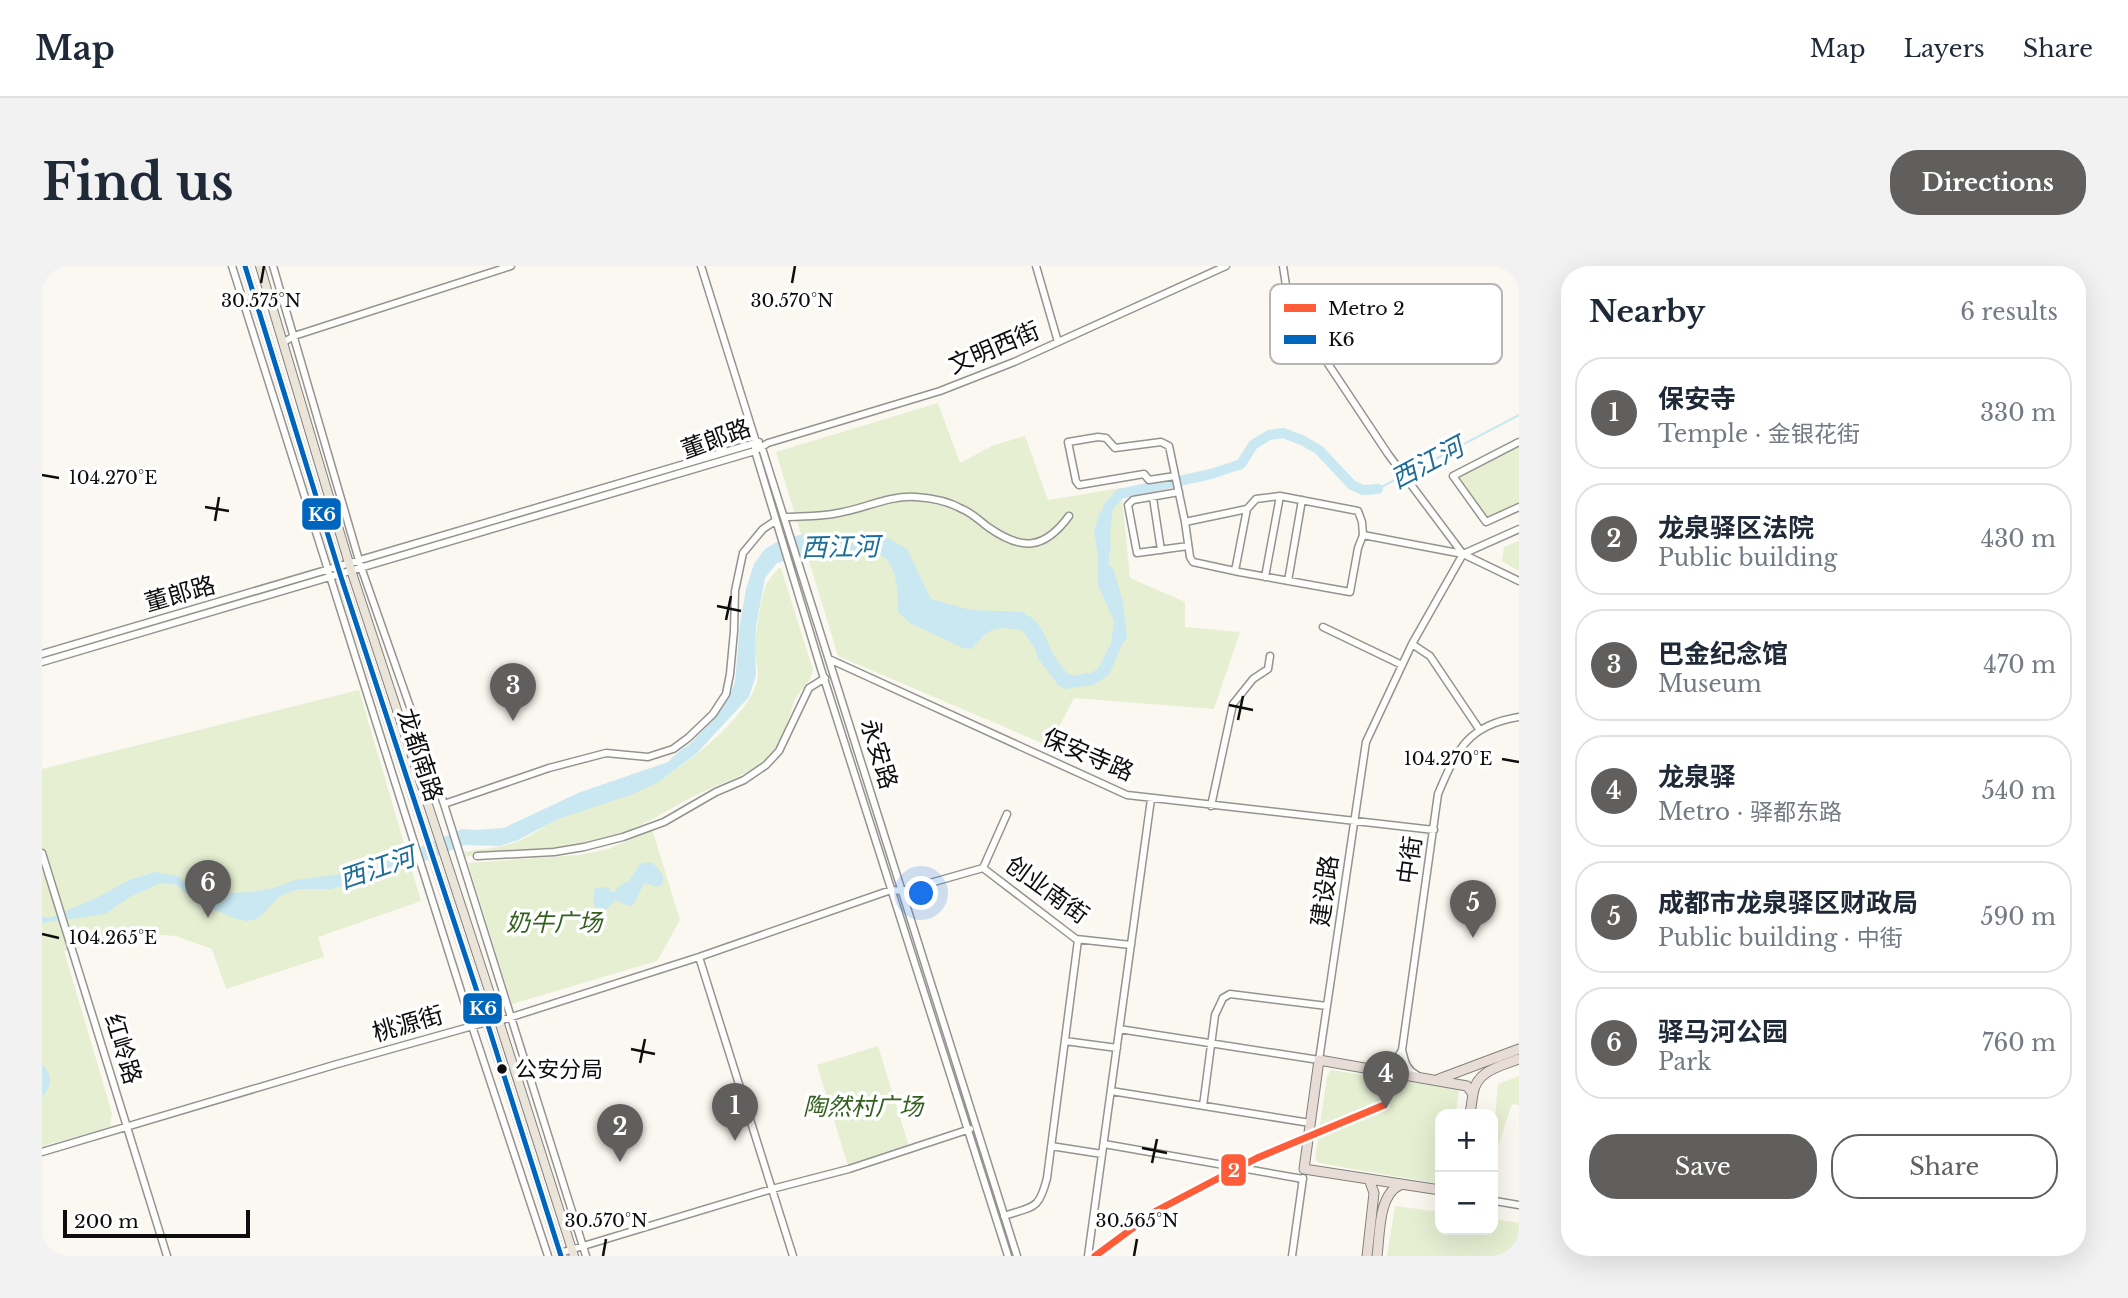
<!DOCTYPE html>
<meta charset="utf-8">
<style>
body{margin:0;font-family:"Libre Baskerville","Noto Sans SC",serif;background:#f2f2f3;color:#1f2937}
.controls{position:absolute;right:21px;bottom:21px;display:grid;overflow:hidden;border-radius:14px;box-shadow:0 7px 28px #0002}
.controls button{width:63px;height:63px;display:grid;place-items:center;padding:0;border:0;border-bottom:2px solid #e0e1e3;background:#fff;color:#1f2937;font:35px sans-serif}
.scale{position:absolute;left:21px;bottom:18px;width:187px;box-sizing:border-box;padding-left:7px;border:4px solid #0d0d0d;border-top:0;font-size:19px;line-height:24px;white-space:nowrap;color:#0d0d0d;-webkit-text-stroke:5px #fff;paint-order:stroke}
.you{position:absolute;left:880px;top:628px;width:24px;height:24px;margin:-18px;border:5px solid #fff;border-radius:50%;background:#1a73e8;box-shadow:0 0 0 10px #1a73e833}
.badge{display:grid;place-items:center;width:46px;height:46px;border-radius:50%;background:#605f5d;color:#fff;font-size:23px;font-weight:700}
.pin{position:absolute;translate:-50% -58px;filter:drop-shadow(0 2px 4px #0008)}
.pin::after{content:'';position:absolute;top:37px;width:24px;height:21px;background:inherit;clip-path:polygon(0 0,100% 0,50% 100%)}
.list{margin:0;padding:0;list-style:none}
h2{display:flex;justify-content:space-between;align-items:center;height:91px;margin:0;padding:0 28px;font-size:30px}
h2 small{font-size:23px;font-weight:400;color:#747a83}
.list li{display:grid;grid-template-columns:46px 1fr auto;gap:21px;align-items:center;box-sizing:border-box;height:112px;margin:0 14px 14px;padding:0 14px;border:2px solid #e0e1e3;border-radius:28px}
.list b{display:block;font-size:26px;white-space:nowrap}
.list p{margin:0;font-size:23px;white-space:nowrap;color:#747a83}
.list em{font-size:23px;font-style:normal;color:#747a83}
.actions{display:flex;gap:14px;padding:21px 28px}
.actions a{flex:1;padding:16px 0;border:2px solid #605f5d;border-radius:28px;text-align:center;font-size:24px;color:#605f5d}
.actions .main{background:#605f5d;color:#fff}
.map{position:relative;flex:none;width:1477px;height:990px;overflow:hidden;border-radius:28px}
header{display:flex;align-items:center;gap:42px;box-sizing:border-box;height:98px;padding:0 35px;background:#fff;border-bottom:2px solid #e0e1e3}
header strong{font-size:33px}
nav{display:flex;gap:38px;margin-inline-start:auto;font-size:24px}
.intro{display:flex;align-items:center;justify-content:space-between;box-sizing:border-box;height:168px;padding:0 42px}
h1{margin:0;font-size:49px}
.button{padding:18px 32px;border-radius:28px;background:#605f5d;color:#fff;font-size:24px;font-weight:700}
main{display:flex;gap:42px;padding:0 42px}
aside{flex:1;background:#fff;border-radius:28px;box-shadow:0 7px 28px #0002}
.map>svg:first-child{display:block}
.green{fill:#e6efd2}
.water{fill:#c9e8f2}
.lines{fill:none;stroke-linecap:round;stroke-linejoin:round}
.stream{stroke:#c9e8f2;stroke-width:2}
.river{stroke:#c9e8f2;stroke-width:10}
.minor-casing{stroke:#949390;stroke-width:9}
.major-casing{stroke:#81807d;stroke-width:10}
.highway-casing{stroke:#81807d;stroke-width:11}
.minor{stroke:#fefefd;stroke-width:6}
.major{stroke:#ebe4d9;stroke-width:8}
.highway{stroke:#e8ddd6;stroke-width:9}
.bus-1-casing{stroke:#fff;stroke-width:10}
.bus-1{stroke:#0065bd;stroke-width:5}
.metro-1-casing{stroke:#fff;stroke-width:12}
.metro-1{stroke:#ff5c39;stroke-width:7}
.ticks{fill:none;stroke:#0d0d0d;stroke-width:2.5}
.bus-dot{fill:#0d0d0d;stroke:#fff;stroke-width:2.5}
.labels{text-anchor:middle;stroke-width:7;stroke-linejoin:round;paint-order:stroke}
.bus-label{font-size:22px;fill:#0d0d0d;stroke:#fff;text-anchor:start}
.street-label{font-size:24px;fill:#0d0d0d;stroke:#fff}
.park-label{font-size:24px;font-style:italic;fill:#346120;stroke:#fff}
.water-label{font-size:26px;font-style:italic;fill:#1c6d98;stroke:#fff}
.key{fill:#fff;stroke:#b6b6b6;stroke-width:2}
.key-label{font-size:19px;fill:#0d0d0d}
.ticks-label{font-size:18px;text-anchor:middle;fill:#0d0d0d;stroke:#fff;stroke-width:7;stroke-linejoin:round;paint-order:stroke}
.line-badge{stroke:#fff;stroke-width:2.5}
.badge-label{font-size:19px;text-anchor:middle;font-weight:bold;fill:#fff}
</style>
<header>
<strong>Map</strong>
<nav><a>Map</a><a>Layers</a><a>Share</a></nav>
</header>
<div class="intro"><h1>Find us</h1><a class="button">Directions</a></div>
<main>
<div class="map">
<svg width="1477" height="990" viewBox="0 0 1477 990">
<rect width="100%" height="100%" fill="#faf8f1"/>
<path class="green" d="M 896,137 L 918,197 L 952,179 L 983,170 L 1006,234 L 1079,222 L 1088,312 L 1143,336 L 1143,361 L 1198,366 L 1172,443 L 1032,432 L 1007,480 L 796,390 L 734,186 Z
M 1477,176 L 1477,241 L 1444,256 L 1411,210 Z
M 1477,275 L 1477,305 L 1460,295 L 1462,281 Z
M 737,302 L 739,302 L 771,404 C 769,417 757,424 752,436 C 747,450 744,467 735,480 C 717,507 685,514 658,527 C 621,546 588,569 546,577 C 525,580 503,584 482,585 C 462,587 444,586 424,591 L 422,586 C 441,583 461,582 479,574 C 492,568 503,559 516,553 C 540,541 568,537 592,527 C 630,511 700,459 714,419 C 718,408 715,399 713,388 C 712,375 719,330 724,319 C 727,313 732,308 737,302 Z
M 317,424 L 379,635 L 276,671 L 282,691 L 184,723 L 170,683 L 134,670 L 108,668 L 22,685 L 70,847 L 68,861 L 0,880 L 0,503 Z
M 610,563 L 638,654 L 615,695 L 470,738 L 426,597 L 537,589 L 567,583 Z
M 836,780 L 868,884 L 807,903 L 775,799 Z
M 1289,804 L 1417,823 L 1414,848 L 1398,848 L 1398,918 L 1277,897 L 1273,893 L 1285,810 Z
M 1477,810 L 1477,839 L 1470,838 L 1457,877 L 1451,874 L 1456,818 Z
M 1353,940 L 1398,946 L 1398,964 L 1451,964 L 1451,953 L 1477,957 L 1477,990 L 1345,990 Z"/>
<path class="water" d="M 1067,237 L 1061,264 L 1067,278 L 1067,304 L 1082,374 L 1067,409 L 1051,419 L 1023,423 L 1016,419 L 995,391 L 994,384 L 980,364 C 951,360 949,361 929,383 L 921,382 L 868,357 L 856,346 C 856,329 856,307 845,294 C 828,273 759,292 735,297 L 723,312 L 714,360 L 713,383 L 714,409 L 707,431 L 654,488 L 615,517 L 591,528 L 516,553 L 476,574 L 458,580 L 422,579 L 365,602 L 289,623 L 256,623 L 238,630 L 217,652 L 205,655 L 192,652 L 153,636 L 135,619 L 118,617 L 88,631 L 63,648 L 0,657 L 0,650 L 8,652 L 56,631 L 87,614 L 113,606 L 135,610 L 151,621 L 169,628 L 208,626 L 232,622 L 253,614 L 324,605 L 420,563 L 432,564 L 462,562 L 536,527 L 626,496 L 636,486 L 648,478 L 675,449 L 689,426 L 693,416 L 698,358 L 704,323 L 712,298 L 723,283 L 740,273 L 767,267 L 783,271 L 846,272 L 865,283 L 889,333 L 929,344 L 981,346 L 995,360 L 1003,385 L 1028,415 L 1041,411 L 1056,403 L 1069,377 L 1072,355 L 1056,319 L 1056,290 L 1052,265 L 1058,246 Z
M 609,596 C 616,602 624,609 620,618 L 616,621 L 602,617 L 593,636 L 589,640 L 584,639 L 574,634 L 561,646 L 553,641 L 551,632 L 553,622 L 567,621 L 569,626 L 573,626 L 577,620 L 587,615 L 598,598 Z
M 0,798 C 11,810 11,818 0,831 Z"/>
<g class="lines">
<path class="stream" d="M 1363,209 L 1477,149
M 1336,223 L 1358,211"/>
<path class="river" d="M 1064,282 L 1063,268 L 1066,241 L 1078,228 L 1169,208 L 1199,198 L 1211,179 L 1227,169 L 1241,167 L 1260,174 L 1277,184 L 1310,219 L 1321,224 L 1336,223
M 1067,305 L 1076,337 L 1080,371
M 986,355 C 1000,368 998,374 1006,389 C 1010,397 1017,404 1022,412 L 1033,415 L 1045,412"/>
<defs>
<path id="minor" d="M 190,0 L 430,760 L 506,990
M 231,0 L 319,301 L 402,538 L 544,990
M 659,0 L 714,176 L 720,182 L 975,990
M 994,0 L 1016,76
M 1241,0 L 1247,39 L 1346,188 L 1421,288
M 242,76 L 252,70 L 469,0
M 1477,176 L 1411,210 L 1444,256 L 1477,241
M 713,181 L 713,185 L 779,403 L 966,990
M 1133,210 L 1107,214 L 1102,208 L 1037,219 L 1034,215 L 1026,176 L 1056,171 L 1064,172 L 1073,182 L 1119,176 L 1127,180 L 1143,256 L 1148,291 L 1151,296 L 1197,306 L 1308,326 L 1316,282 L 1321,269 L 1320,256 L 1316,245 L 1238,230 L 1214,233 L 1205,243 L 1143,256
M 1137,226 L 1091,234 L 1086,239 L 1095,287 L 1146,280
M 1111,232 L 1119,284
M 743,251 C 760,250 779,251 796,247 C 822,243 847,229 874,231 C 890,232 906,235 920,243 C 930,247 938,255 946,261 C 980,285 1002,284 1027,250
M 1321,269 L 1421,288 L 1477,315
M 1421,288 L 1477,263
M 1193,305 L 1205,243
M 1223,311 L 1238,230
M 1246,315 L 1260,234
M 1281,361 L 1360,399
M 1370,378 L 1388,390 L 1437,463
M 0,388 L 717,176
M 787,393 L 1085,529 L 1392,564
M 0,396 L 713,185 L 726,177 L 898,125 L 972,96 L 1184,0
M 402,538 L 507,502 L 564,487 L 606,491 L 631,483 L 646,472 L 671,448 L 684,428 L 688,408 L 692,365 L 693,325 L 701,287 L 721,263 L 733,255
M 1169,540 L 1191,438 L 1211,413 L 1226,403 L 1228,390
M 0,587 L 125,990
M 435,590 L 512,586 L 542,581 L 581,571 L 622,556 L 674,526 L 702,514 L 724,499 L 737,485 L 767,422 L 783,412
M 941,602 L 965,548
M 657,691 L 751,990
M 1077,763 L 1277,794 L 1324,476 L 1370,378 L 1421,288
M 1023,775 L 1075,782
M 1360,784 L 1396,528 C 1415,483 1426,459 1477,451
M 1341,804 L 1354,794 L 1360,784 C 1363,795 1364,804 1375,809
M 1069,825 L 1268,857
M 1161,840 L 1173,749 L 1181,732 L 1188,728 L 1285,740
M 1062,878 L 1261,913
M 1009,880 L 1060,888
M 0,886 L 292,799 L 445,756 L 457,755 L 657,691 L 849,624 L 860,625 L 941,602 L 1034,673 L 1089,679
M 1453,935 L 1477,939
M 962,950 C 992,940 997,944 1005,912 L 1036,674
M 518,987 L 730,923 L 807,903 L 928,863
M 1046,990 L 1109,533
M 1250,990 L 1261,912"/>
<path id="major" d="M 203,0 L 298,308 L 445,756 L 519,990
M 218,0 L 309,304 L 457,755 L 532,990"/>
<path id="highway" d="M 1397,813 L 1477,783
M 1431,828 C 1434,805 1458,800 1477,793
M 1398,924 L 1262,903 L 1277,794 L 1425,820 L 1431,828 L 1428,848
M 1325,990 L 1332,927 L 1327,913
M 1335,990 C 1338,968 1336,929 1358,919"/>
</defs>
<use href="#minor" class="minor-casing"/>
<use href="#major" class="major-casing"/>
<use href="#highway" class="highway-casing"/>
<use href="#minor" class="minor"/>
<use href="#major" class="major"/>
<use href="#highway" class="highway"/>
<defs>
<path id="bus-1" d="M 203,0 L 298,308 L 445,756 L 519,990"/>
</defs>
<use href="#bus-1" class="bus-1-casing"/>
<use href="#bus-1" class="bus-1"/>
<defs>
<path id="metro-1" d="M 1053,990 L 1114,945 L 1215,892 L 1342,839"/>
</defs>
<use href="#metro-1" class="metro-1-casing"/>
<use href="#metro-1" class="metro-1"/>
</g>
<path class="ticks" d="M 219,17 L 222,0M 750,17 L 753,0M 0,209 L 17,212M 163,241 L 187,245M 173,255 L 177,231M 675,340 L 699,345M 684,354 L 689,330M 1187,439 L 1211,444M 1196,454 L 1201,430M 1460,493 L 1477,496M 0,668 L 17,672M 589,783 L 613,788M 598,797 L 603,773M 1100,882 L 1125,887M 1110,897 L 1115,873M 561,990 L 564,973M 1092,990 L 1095,973"/>
<circle class="bus-dot" cx="460" cy="803" r="6"/>
<g class="labels">
<g class="bus-label">
<text x="473" y="811">公安分局</text>
</g>
<g class="street-label">
<text transform="translate(952 82) rotate(-23)" y="8">文明西街</text>
<text transform="translate(674 173) rotate(-20)" y="8">董郞路</text>
<text transform="translate(138 328) rotate(-16)" y="8">董郞路</text>
<text transform="translate(837 488) rotate(73)" y="8">永安路</text>
<text transform="translate(378 489) rotate(72)" y="8">龙都南路</text>
<text transform="translate(1046 489) rotate(23)" y="8">保安寺路</text>
<text transform="translate(1368 594) rotate(-82)" y="8">中街</text>
<text transform="translate(1005 624) rotate(36)" y="8">创业南街</text>
<text transform="translate(1283 625) rotate(-82)" y="8">建设路</text>
<text transform="translate(366 758) rotate(-16)" y="8">桃源街</text>
<text transform="translate(81 783) rotate(73)" y="8">红岭路</text>
</g>
<g class="park-label">
<text x="512" y="665">奶牛广场</text>
<text x="821" y="849">陶然村广场</text>
</g>
<g class="water-label">
<text transform="translate(1385 197) rotate(-28)" y="9">西江河</text>
<text transform="translate(798 281) rotate(-1)" y="9">西江河</text>
<text transform="translate(335 602) rotate(-19)" y="9">西江河</text>
</g>
</g>
<rect x="1228" y="18" width="232" height="80" rx="10" class="key"/>
<rect x="1242" y="38" width="32" height="8" fill="#ff5c39"/>
<rect x="1242" y="69" width="32" height="9" fill="#0065bd"/>
<g class="key-label">
<text x="1286" y="49">Metro 2</text>
<text x="1286" y="80">K6</text>
</g>
<g class="ticks-label">
<text x="219" y="41">30.575°N</text>
<text x="750" y="41">30.570°N</text>
<text x="71" y="218">104.270°E</text>
<text x="1406" y="499">104.270°E</text>
<text x="71" y="678">104.265°E</text>
<text x="564" y="961">30.570°N</text>
<text x="1095" y="961">30.565°N</text>
</g>
<g class="line-badge">
<rect x="259" y="231" width="41" height="34" rx="7" fill="#0065bd"/>
<rect x="420" y="726" width="41" height="33" rx="7" fill="#0065bd"/>
<rect x="1178" y="887" width="27" height="34" rx="7" fill="#ff5c39"/>
</g>
<g class="badge-label">
<text x="280" y="255">K6</text>
<text x="441" y="749">K6</text>
<text x="1192" y="911">2</text>
</g>
</svg>
<div class="controls">
<button>+</button>
<button>−</button>
</div>
<div class="scale">200 m</div>
<div class="you"></div>
<div class="pin badge" style="left:693px;top:875px">1</div>
<div class="pin badge" style="left:578px;top:896px">2</div>
<div class="pin badge" style="left:471px;top:455px">3</div>
<div class="pin badge" style="left:1344px;top:843px">4</div>
<div class="pin badge" style="left:1431px;top:672px">5</div>
<div class="pin badge" style="left:166px;top:652px">6</div>
</div>
<aside>
<h2>Nearby<small>6 results</small></h2>
<ul class="list">
<li><span class="badge">1</span><div><b>保安寺</b><p>Temple · 金银花街</p></div><em>330 m</em></li>
<li><span class="badge">2</span><div><b>龙泉驿区法院</b><p>Public building</p></div><em>430 m</em></li>
<li><span class="badge">3</span><div><b>巴金纪念馆</b><p>Museum</p></div><em>470 m</em></li>
<li><span class="badge">4</span><div><b>龙泉驿</b><p>Metro · 驿都东路</p></div><em>540 m</em></li>
<li><span class="badge">5</span><div><b>成都市龙泉驿区财政局</b><p>Public building · 中街</p></div><em>590 m</em></li>
<li><span class="badge">6</span><div><b>驿马河公园</b><p>Park</p></div><em>760 m</em></li>
</ul>
<div class="actions"><a class="main">Save</a><a>Share</a></div>
</aside>
</main>
